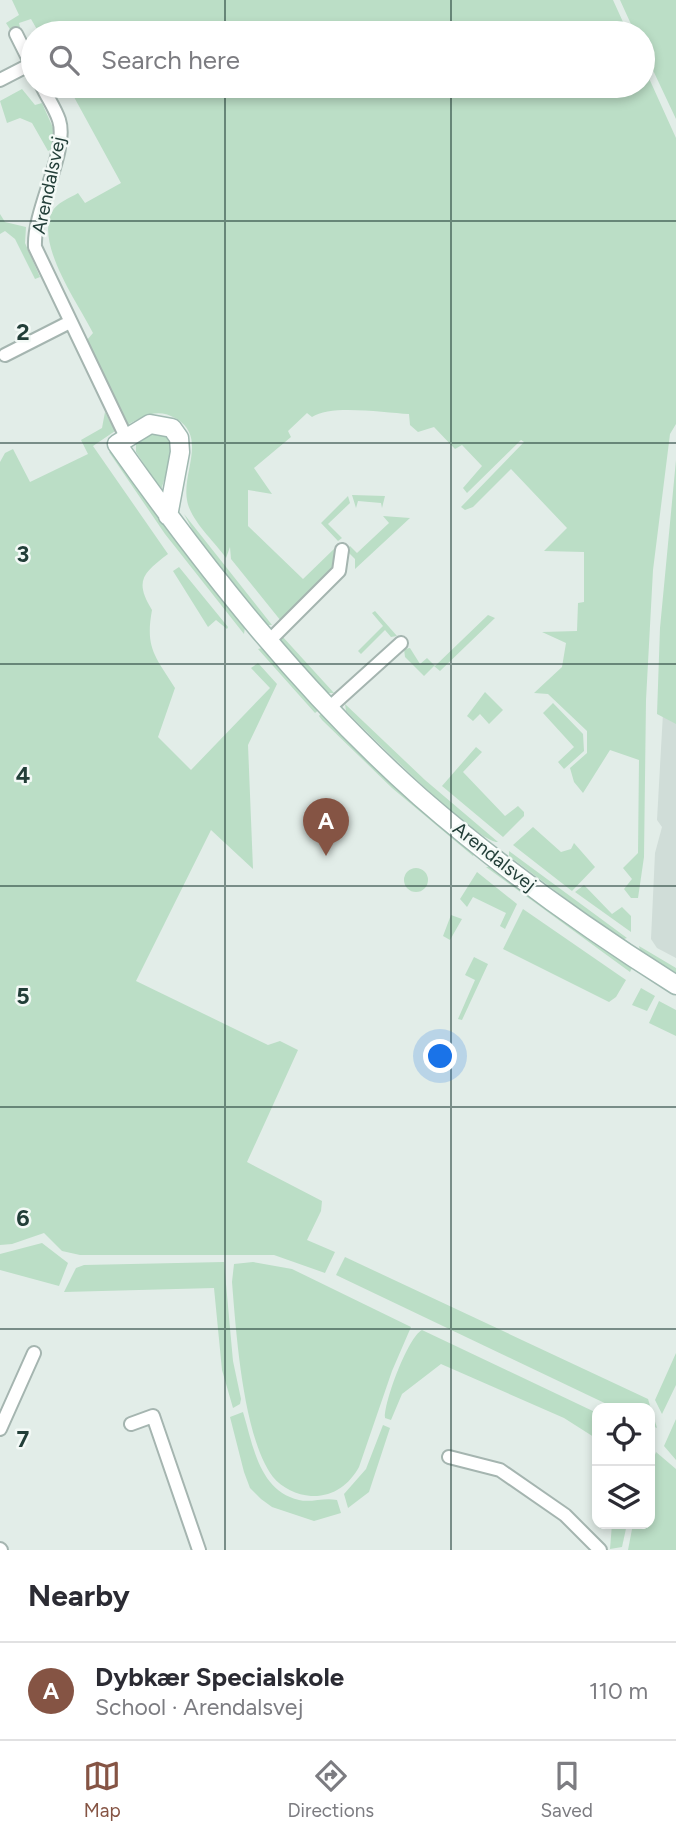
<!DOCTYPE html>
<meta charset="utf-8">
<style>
body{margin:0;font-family:Figtree,sans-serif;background:#f2f2f3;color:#2b2b33}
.controls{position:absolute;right:21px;bottom:21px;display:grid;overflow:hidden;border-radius:14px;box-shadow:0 4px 10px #0003}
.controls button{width:63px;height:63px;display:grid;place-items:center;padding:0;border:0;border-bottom:2px solid #e1e1e2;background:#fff;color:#2b2b33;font:35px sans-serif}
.you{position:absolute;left:441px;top:1057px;width:24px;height:24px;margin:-18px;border:5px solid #fff;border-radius:50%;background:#1a73e8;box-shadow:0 0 0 10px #1a73e833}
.badge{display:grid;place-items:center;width:46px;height:46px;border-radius:50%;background:#855444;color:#fff;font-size:23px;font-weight:700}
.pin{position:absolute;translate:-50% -58px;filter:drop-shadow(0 2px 4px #0008)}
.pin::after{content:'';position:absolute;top:37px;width:24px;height:21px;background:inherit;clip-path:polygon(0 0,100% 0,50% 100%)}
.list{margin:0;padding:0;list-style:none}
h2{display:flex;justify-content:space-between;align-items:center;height:91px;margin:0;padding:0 28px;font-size:30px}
h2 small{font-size:23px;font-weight:400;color:#7c7c81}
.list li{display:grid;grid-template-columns:46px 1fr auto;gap:21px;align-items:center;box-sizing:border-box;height:98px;padding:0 28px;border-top:2px solid #e1e1e2}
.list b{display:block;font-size:26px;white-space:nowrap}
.list p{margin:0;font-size:23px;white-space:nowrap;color:#7c7c81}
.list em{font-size:23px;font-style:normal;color:#7c7c81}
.icon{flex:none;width:38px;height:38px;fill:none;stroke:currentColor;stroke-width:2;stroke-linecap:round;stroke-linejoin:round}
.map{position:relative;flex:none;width:676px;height:1550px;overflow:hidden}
.search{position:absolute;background:#fff;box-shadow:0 4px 10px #0003;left:21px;right:21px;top:21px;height:77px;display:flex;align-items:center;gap:18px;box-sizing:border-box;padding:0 24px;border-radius:38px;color:#7c7c81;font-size:26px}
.sheet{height:189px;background:#fff}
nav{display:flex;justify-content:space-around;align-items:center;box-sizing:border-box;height:98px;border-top:2px solid #e1e1e2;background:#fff;font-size:19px;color:#7c7c81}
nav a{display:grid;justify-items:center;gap:4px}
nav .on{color:#855444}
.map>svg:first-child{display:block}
.built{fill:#d0ddd8}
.green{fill:#bbdec6}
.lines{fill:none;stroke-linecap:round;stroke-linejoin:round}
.street-casing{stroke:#a5b5b0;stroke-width:16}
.secondary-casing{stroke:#a0b9b1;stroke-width:21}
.street{stroke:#fff;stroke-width:12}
.secondary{stroke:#fff;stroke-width:18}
.grid{fill:none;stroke:#223e38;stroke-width:2;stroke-opacity:0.55}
.labels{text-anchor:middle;stroke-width:5;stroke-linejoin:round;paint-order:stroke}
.street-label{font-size:19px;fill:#223e38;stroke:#f3f9f6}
.grid-label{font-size:23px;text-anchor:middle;font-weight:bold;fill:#223e38;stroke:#f3f9f6;stroke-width:5;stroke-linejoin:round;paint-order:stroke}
</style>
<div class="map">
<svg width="676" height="1550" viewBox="0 0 676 1550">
<rect width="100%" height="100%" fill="#e2ede8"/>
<path class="built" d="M 663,713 L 676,721 L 676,958 L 657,948 L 651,939 L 655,853 L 662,827 L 657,820 Z"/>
<path class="green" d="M 12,0 L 613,0 L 628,33 L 39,33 L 31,19 L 19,23 L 21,31 L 13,34 L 6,23 L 19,15 Z
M 620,0 L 676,0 L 676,119 L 643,49 L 643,33 L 635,33 Z
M 643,65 L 676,138 L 676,424 L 670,434 L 653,570 L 646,700 L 644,857 L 638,898 L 631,898 L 624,889 L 632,879 L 623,868 L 638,853 L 639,760 L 610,750 L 583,793 L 574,782 L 570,768 L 587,753 L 587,731 L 548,694 L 534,693 L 562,667 L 566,643 L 542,632 L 577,631 L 578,603 L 584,602 L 584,552 L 544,551 L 567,528 L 511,469 L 473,507 L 465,510 L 461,507 L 524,442 L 521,440 L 467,493 L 463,488 L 482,466 L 462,445 L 455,449 L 434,427 L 418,432 L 410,425 L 409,414 C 385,413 331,404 312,417 L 307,413 L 288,431 L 291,437 L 254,468 L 272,494 L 248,490 L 248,526 L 303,579 L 335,548 L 334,567 L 281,621 L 231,559 L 230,547 L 226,558 C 215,542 190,520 187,500 C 182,472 207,438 177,419 C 157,407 144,416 127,425 L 87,340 L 93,333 C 78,303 35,244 52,212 C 56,203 70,198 78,193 L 85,203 L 121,183 L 68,86 L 643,86 Z
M 22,89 L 35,105 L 42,103 L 54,130 L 52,149 L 48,151 L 32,123 L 20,118 L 7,123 L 0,101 Z
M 0,214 L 5,222 L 26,227 L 25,243 L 40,277 L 35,279 L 15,239 L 5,231 L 0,234 Z
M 105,412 L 115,431 L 93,446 L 168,554 C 143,573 134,581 152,610 C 145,648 155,656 175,688 L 158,737 L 191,770 L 270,688 L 251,668 L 258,663 L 277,684 L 248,745 L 253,869 L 211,830 L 136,981 L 268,1045 L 280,1041 L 298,1050 L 247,1162 L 322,1201 L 321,1211 L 307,1240 L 335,1252 L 325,1273 L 274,1255 L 80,1255 L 62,1251 L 44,1233 L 12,1244 L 0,1245 L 0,462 L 5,453 L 13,449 L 30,482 L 88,454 L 81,440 L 102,428 Z
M 153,432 L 167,437 L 173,452 L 161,490 L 136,452 L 136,444 Z
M 113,450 L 171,534 L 245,627 L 244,634 L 165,534 L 109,452 Z
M 676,460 L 676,724 L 657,714 L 660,628 Z
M 352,495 L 385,496 L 382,508 L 381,503 L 358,501 L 356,508 Z
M 348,496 L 350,503 L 328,524 L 342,538 L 338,541 L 321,523 Z
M 184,514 L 272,625 L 267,625 L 198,540 Z
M 383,516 L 410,518 L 355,569 L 355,559 L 346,550 L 350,546 L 357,553 L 389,523 Z
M 179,567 L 228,627 L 227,629 L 216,620 L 208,627 L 173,571 Z
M 375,611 L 397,636 L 391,637 L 385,630 L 361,654 L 358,651 L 383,626 L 372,613 Z
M 488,615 L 495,618 L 440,671 L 434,666 L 424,676 L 405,657 L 404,649 L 410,648 L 420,664 L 427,658 L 435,666 Z
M 282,636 L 334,693 L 328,693 L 281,642 Z
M 262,648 L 319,710 L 315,713 L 258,649 Z
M 485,692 L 503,710 L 489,724 L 480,714 L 473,721 L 467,716 Z
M 553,703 L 583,734 L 584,751 L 564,769 L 558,762 L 574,747 L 543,713 Z
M 345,704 L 425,780 L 498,842 C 478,844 366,731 346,711 Z
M 322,712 L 475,853 L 473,856 L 392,788 L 322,720 L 319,716 Z
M 476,747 L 482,752 L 463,772 L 505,816 L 518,806 L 524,812 L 524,816 L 503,837 L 442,786 Z
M 533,827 L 561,852 L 571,849 L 574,843 L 595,867 L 572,891 L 513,845 Z
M 509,851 L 627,938 L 621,940 L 509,856 Z
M 486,867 L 492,867 L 632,968 L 630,972 Z
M404 880a12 12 0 1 1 24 0a12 12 0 1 1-24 0Z
M 477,872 L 517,904 L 505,929 L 500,926 L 506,913 L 473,897 L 467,907 L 460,899 Z
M 584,885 L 612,914 L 622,907 L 631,916 L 631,932 L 575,892 Z
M 523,909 L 626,980 L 616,997 L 609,1002 L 503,949 Z
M 451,915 L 462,919 L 450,940 L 443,936 Z
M 639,946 L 676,968 L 676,974 L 640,951 Z
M 474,957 L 488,964 L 462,1020 L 458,1019 L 475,980 L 465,975 Z
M 641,988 L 655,996 L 647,1011 L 632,1005 Z
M 659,1001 L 676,1010 L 676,1036 L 649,1023 Z
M 42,1243 L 68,1263 L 59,1286 L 0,1270 L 0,1254 Z
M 345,1257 L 648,1399 L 657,1428 L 650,1425 L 650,1408 L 615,1408 L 336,1275 Z
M 224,1262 L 233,1361 L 241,1399 L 240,1404 L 233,1408 L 222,1370 L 214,1288 L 64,1292 L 76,1268 L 84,1265 Z
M 253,1262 L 292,1269 L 411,1327 L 392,1371 L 359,1467 C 349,1485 333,1497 311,1496 C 297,1495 282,1488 273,1477 C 243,1438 236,1331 232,1282 L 234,1264 Z
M 422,1330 L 597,1413 L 597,1439 L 564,1418 L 441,1364 L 402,1394 L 391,1420 L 385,1418 C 384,1402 408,1337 422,1330 Z
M 676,1353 L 676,1385 L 662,1414 L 655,1400 Z
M 243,1412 C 253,1445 259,1491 299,1500 C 311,1503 324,1497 337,1500 L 341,1513 L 314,1521 L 272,1507 L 261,1499 L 250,1488 L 244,1472 L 230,1417 Z
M 676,1419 L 676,1460 L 664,1446 Z
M 383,1425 L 390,1428 L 369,1492 L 348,1508 L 344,1494 L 366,1469 Z
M 656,1452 L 676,1469 L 676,1550 L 628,1550 L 633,1524 L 650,1524 L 650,1469 Z
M 612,1524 L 627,1524 L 622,1547 L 610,1549 Z"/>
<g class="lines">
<defs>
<path id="street" d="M 16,34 L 33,68
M 0,80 L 31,64
M 42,86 C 47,97 55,108 59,120 C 69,150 33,210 35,247 L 126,437
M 5,355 L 70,322
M 269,641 L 339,571 L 342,550
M 329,708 L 401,643
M 131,1424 L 153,1416 L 199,1550
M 0,1429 L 34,1353
M 449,1457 L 500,1470 L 565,1515 L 600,1550
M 0,1549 L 1,1550"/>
<path id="secondary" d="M 168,516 L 180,452 L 179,438 L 172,428 L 150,424 L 117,444 C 206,570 304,694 420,797 C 499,866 587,929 676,985"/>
</defs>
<use href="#street" class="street-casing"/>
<use href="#secondary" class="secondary-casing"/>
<use href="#street" class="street"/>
<use href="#secondary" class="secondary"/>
</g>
<path class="grid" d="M 225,0 L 225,33M 451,0 L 451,33M 225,86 L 225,1550M 451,86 L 451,1550M 0,221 L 676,221M 0,443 L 676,443M 0,664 L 676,664M 0,886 L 676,886M 0,1107 L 676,1107M 0,1329 L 676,1329"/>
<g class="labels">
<g class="street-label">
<text transform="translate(48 185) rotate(-78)" y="7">Arendalsvej</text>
<text transform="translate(495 856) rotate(38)" y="7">Arendalsvej</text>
</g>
</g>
<g class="grid-label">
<text x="23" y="340">2</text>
<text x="23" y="562">3</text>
<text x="23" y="783">4</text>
<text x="23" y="1004">5</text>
<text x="23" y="1226">6</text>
<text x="23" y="1447">7</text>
</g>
</svg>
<div class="controls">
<button><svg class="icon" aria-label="locate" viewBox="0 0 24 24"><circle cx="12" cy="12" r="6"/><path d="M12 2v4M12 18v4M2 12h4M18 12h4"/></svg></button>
<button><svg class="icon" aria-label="layers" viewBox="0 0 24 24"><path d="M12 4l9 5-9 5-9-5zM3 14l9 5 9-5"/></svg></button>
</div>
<div class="you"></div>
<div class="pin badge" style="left:326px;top:856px">A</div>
<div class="search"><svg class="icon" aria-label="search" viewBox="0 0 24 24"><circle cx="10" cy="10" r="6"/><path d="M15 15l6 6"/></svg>Search here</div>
</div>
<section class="sheet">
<h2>Nearby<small></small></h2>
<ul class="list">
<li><span class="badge">A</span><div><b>Dybkær Specialskole</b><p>School · Arendalsvej</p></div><em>110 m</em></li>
</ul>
</section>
<nav>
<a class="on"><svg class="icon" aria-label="map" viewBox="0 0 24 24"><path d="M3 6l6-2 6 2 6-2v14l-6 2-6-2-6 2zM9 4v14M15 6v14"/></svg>Map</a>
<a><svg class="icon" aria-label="directions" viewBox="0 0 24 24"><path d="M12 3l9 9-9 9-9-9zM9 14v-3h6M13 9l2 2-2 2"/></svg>Directions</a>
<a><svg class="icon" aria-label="saved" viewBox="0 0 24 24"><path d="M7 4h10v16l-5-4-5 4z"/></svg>Saved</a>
</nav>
